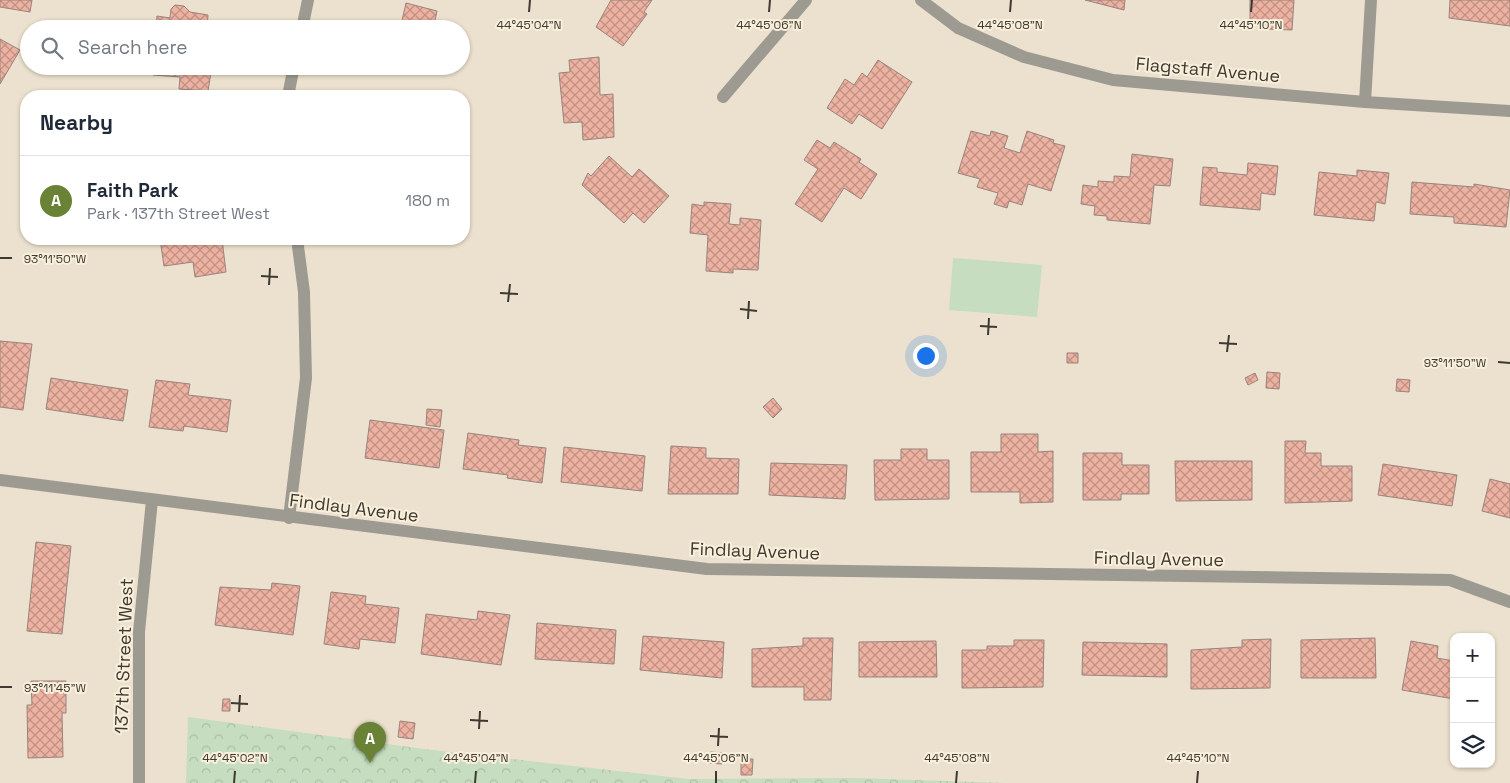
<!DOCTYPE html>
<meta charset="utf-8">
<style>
body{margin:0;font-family:"Space Grotesk",sans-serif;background:#f6f6f7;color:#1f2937}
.controls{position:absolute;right:15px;bottom:15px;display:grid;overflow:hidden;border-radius:10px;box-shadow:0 1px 4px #0004}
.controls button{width:45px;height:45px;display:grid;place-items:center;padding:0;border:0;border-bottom:1px solid #e0e1e3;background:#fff;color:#1f2937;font:25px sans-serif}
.you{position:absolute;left:925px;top:355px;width:18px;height:18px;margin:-12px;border:4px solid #fff;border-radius:50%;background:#1a73e8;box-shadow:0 0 0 8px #1a73e833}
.badge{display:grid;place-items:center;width:32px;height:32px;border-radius:50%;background:#6a8235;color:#fff;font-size:16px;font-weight:700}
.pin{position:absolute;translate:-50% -41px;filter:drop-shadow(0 1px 2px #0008)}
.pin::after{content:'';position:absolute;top:26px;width:18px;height:15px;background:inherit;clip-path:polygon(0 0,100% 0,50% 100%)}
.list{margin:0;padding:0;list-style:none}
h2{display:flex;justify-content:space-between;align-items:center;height:65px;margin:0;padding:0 20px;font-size:21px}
h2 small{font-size:16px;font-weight:400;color:#747a83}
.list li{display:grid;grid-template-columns:32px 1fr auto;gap:15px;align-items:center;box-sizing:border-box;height:90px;padding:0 20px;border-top:1px solid #e0e1e3}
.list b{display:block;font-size:19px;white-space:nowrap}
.list p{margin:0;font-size:16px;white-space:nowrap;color:#747a83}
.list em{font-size:16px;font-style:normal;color:#747a83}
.icon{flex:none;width:28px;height:28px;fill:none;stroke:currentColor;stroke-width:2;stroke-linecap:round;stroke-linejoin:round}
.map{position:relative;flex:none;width:1510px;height:783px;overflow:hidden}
.search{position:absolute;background:#fff;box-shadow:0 1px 4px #0004;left:20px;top:20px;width:450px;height:55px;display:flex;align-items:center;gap:12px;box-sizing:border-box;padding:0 18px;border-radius:28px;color:#747a83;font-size:19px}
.panel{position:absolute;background:#fff;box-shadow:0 1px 4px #0004;left:20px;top:90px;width:450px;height:155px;border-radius:20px}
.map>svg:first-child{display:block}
.green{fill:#c6ddbf}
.park{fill:url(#park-crowns)}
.building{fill:url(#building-cross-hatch);stroke:#99837d}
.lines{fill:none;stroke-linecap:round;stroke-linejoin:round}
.street{stroke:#9d9a91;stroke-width:12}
.ticks{fill:none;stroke:#3e3a32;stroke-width:2}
.labels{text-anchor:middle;stroke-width:4;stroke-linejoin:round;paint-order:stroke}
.street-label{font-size:18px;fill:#3e3a32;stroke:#f9efdb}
.ticks-label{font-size:12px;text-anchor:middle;fill:#3e3a32;stroke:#f9efdb;stroke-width:4;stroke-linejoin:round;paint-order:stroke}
</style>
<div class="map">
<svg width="1510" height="783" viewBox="0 0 1510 783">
<defs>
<pattern id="park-crowns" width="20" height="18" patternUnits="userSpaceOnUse" patternTransform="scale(1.25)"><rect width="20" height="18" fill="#c6ddbf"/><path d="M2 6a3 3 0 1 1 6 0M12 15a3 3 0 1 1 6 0" fill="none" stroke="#abbea5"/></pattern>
<pattern id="building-cross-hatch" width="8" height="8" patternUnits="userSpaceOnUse" patternTransform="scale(1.25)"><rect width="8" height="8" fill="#edb2a1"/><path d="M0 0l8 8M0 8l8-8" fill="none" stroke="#c19284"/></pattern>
</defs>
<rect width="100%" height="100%" fill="#ece1ce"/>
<path class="green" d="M 953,258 L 1042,265 L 1037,317 L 949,310 Z"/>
<path class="park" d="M 188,717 L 424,749 L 688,779 L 854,778 L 1006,783 L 186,783 Z"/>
<path class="building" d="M 0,0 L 32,0 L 30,12 L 0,7 Z
M 611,0 L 652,0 L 644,12 L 647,14 L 623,46 L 596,27 Z
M 1085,0 L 1125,0 L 1124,10 Z
M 1250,0 L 1294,0 L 1292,30 L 1264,29 L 1264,23 L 1250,21 Z
M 1450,0 L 1510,0 L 1510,26 L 1449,18 Z
M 406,3 L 437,11 L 433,29 L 392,29 L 393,27 L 400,29 Z
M 175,5 L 184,6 L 190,12 L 208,15 L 207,29 L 156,29 L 157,16 L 170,18 L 171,9 Z
M 0,39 L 20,50 L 0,84 Z
M 599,57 L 600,95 L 613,94 L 614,137 L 583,140 L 582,122 L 564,123 L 559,73 L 570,72 L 569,60 Z
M 878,60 L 912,82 L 882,129 L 859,114 L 852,124 L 827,108 L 845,79 L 854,85 L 862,73 L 867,77 Z
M 153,66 L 212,66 L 208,91 L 179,89 L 180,77 L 153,75 Z
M 357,66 L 386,66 L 384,74 Z
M 971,131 L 990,136 L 991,131 L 1008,136 L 1004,148 L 1020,153 L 1027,131 L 1054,140 L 1053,143 L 1065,146 L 1051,191 L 1028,184 L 1022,205 L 1009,201 L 1007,208 L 994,204 L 998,193 L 977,187 L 980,179 L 958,173 Z
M 817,140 L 830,148 L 834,142 L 861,159 L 859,162 L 877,174 L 861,199 L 844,188 L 822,222 L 795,204 L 818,169 L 804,160 Z
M 1132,154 L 1173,159 L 1170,186 L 1154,185 L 1150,224 L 1107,220 L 1107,216 L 1094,215 L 1095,206 L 1081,204 L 1083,185 L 1098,187 L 1098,181 L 1114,182 L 1114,176 L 1130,177 Z
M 609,156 L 632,177 L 639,169 L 669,196 L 644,223 L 633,213 L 624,223 L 582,185 L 588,173 L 591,176 Z
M 1248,163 L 1278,166 L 1275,195 L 1261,193 L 1260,210 L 1200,205 L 1203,167 L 1217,168 L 1217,172 L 1247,175 Z
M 1357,170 L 1389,173 L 1385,204 L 1376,202 L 1374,221 L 1314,215 L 1319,172 L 1357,176 Z
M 1412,182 L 1474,187 L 1474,184 L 1510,190 L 1506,227 L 1454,223 L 1454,217 L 1410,214 Z
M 704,202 L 731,204 L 729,224 L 740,225 L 740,218 L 761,220 L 758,270 L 733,269 L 733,273 L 706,271 L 708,235 L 690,233 L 692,204 L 704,206 Z
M 160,239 L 222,239 L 226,272 L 195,277 L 193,262 L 164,266 Z
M 0,341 L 32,344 L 23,410 L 0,407 Z
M 1067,353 L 1078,353 L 1078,363 L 1067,363 Z
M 1267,372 L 1280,373 L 1279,389 L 1266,388 Z
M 1255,373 L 1258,380 L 1248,385 L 1245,378 Z
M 51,378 L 128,390 L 123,421 L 46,409 Z
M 1397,379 L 1410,380 L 1409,392 L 1396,391 Z
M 156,380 L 190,384 L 188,395 L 231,400 L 227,432 L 184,426 L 183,431 L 149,427 Z
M 773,398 L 782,409 L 773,418 L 763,407 Z
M 427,409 L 442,410 L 440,427 L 426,425 Z
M 370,420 L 444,430 L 439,468 L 365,458 Z
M 468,433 L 519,440 L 518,445 L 546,448 L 542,483 L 507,478 L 508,475 L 463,469 Z
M 1001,434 L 1038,434 L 1038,452 L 1053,451 L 1053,502 L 1020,503 L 1020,492 L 971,492 L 971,452 L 1001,452 Z
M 1285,441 L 1306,441 L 1305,453 L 1321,453 L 1321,466 L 1352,466 L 1352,501 L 1285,503 Z
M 671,446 L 706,448 L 706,458 L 739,459 L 738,494 L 668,494 Z
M 564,447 L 645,456 L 642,491 L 561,482 Z
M 901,449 L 927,449 L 927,460 L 949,460 L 949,499 L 875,500 L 874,460 L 901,460 Z
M 1083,453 L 1122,453 L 1122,465 L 1149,465 L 1149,494 L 1121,494 L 1121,500 L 1083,500 Z
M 1175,461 L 1252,461 L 1252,500 L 1176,501 Z
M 771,463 L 847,465 L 845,499 L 769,495 Z
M 1383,464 L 1457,475 L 1452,506 L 1378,495 Z
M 1490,479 L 1510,484 L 1510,518 L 1482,511 Z
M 36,542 L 71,546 L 62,634 L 27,631 Z
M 272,583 L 300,586 L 293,635 L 215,625 L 220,587 L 271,590 Z
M 331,592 L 366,596 L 365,604 L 399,608 L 395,643 L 360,639 L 359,649 L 324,644 Z
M 478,611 L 510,615 L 501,665 L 421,654 L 426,614 L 477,620 Z
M 537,623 L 616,630 L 614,664 L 535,659 Z
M 643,636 L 724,642 L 722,678 L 640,670 Z
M 803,638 L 833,638 L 831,700 L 804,700 L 804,687 L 752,687 L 752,649 L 803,646 Z
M 1375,638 L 1376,678 L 1301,678 L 1301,640 Z
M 1271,639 L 1270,688 L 1191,689 L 1191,650 L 1242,647 L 1242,640 Z
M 1014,640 L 1044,640 L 1043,687 L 962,688 L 962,650 L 987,650 L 987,646 L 1014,646 Z
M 936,641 L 937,677 L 859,677 L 859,642 Z
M 1411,641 L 1438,646 L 1437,658 L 1454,661 L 1454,699 L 1402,690 Z
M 1083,642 L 1167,644 L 1167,677 L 1082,675 Z
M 31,681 L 66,681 L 66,713 L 62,713 L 63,757 L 28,758 L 27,705 L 32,705 Z
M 223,699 L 230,699 L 230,711 L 222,711 Z
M 400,721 L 415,723 L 413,739 L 398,737 Z
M 710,752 L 723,753 L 722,764 L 709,763 Z
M 741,759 L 753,759 L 752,775 L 741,775 Z"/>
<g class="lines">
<path class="street" d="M 921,0 L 958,28 L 1024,57 L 1113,80 L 1365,102 L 1510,111
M 302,29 L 308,0
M 288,96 L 294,66
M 723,97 L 806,0
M 1365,102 L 1371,0
M 0,480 L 707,569 L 1450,580 L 1510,602
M 289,518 L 306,378 L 304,292 L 297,239
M 139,783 L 139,632 L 152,500"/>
</g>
<path class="ticks" d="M 529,12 L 530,0M 769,12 L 770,0M 1010,12 L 1011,0M 1251,12 L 1252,0M 0,258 L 12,258M 261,276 L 278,277M 269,285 L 270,268M 500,293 L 518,294M 508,302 L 510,284M 740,309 L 757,311M 748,319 L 749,301M 980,326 L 997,327M 988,335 L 989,318M 1219,343 L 1237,344M 1227,352 L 1229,335M 1498,362 L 1510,363M 0,687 L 12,687M 231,703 L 248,704M 239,712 L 240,695M 470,720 L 488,721M 479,729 L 480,711M 710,736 L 728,737M 718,746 L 719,728M 234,783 L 235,771M 475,783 L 476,771M 716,783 L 716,771M 956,783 L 957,771M 1197,783 L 1198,771"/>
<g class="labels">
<g class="street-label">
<text transform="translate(1208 70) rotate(5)" y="6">Flagstaff Avenue</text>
<text transform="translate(354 508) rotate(7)" y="6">Findlay Avenue</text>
<text transform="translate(755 551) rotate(2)" y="6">Findlay Avenue</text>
<text transform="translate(1159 559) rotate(1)" y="6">Findlay Avenue</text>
<text transform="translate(124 656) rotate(-88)" y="6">137th Street West</text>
</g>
</g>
<g class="ticks-label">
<text x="529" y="29">44°45'04"N</text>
<text x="769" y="29">44°45'06"N</text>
<text x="1010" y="29">44°45'08"N</text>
<text x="1251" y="29">44°45'10"N</text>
<text x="55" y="263">93°11'50"W</text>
<text x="1455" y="367">93°11'50"W</text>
<text x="55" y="692">93°11'45"W</text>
<text x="235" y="762">44°45'02"N</text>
<text x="476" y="762">44°45'04"N</text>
<text x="716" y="762">44°45'06"N</text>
<text x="957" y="762">44°45'08"N</text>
<text x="1198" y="762">44°45'10"N</text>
</g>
</svg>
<div class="controls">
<button>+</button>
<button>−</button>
<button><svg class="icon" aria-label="layers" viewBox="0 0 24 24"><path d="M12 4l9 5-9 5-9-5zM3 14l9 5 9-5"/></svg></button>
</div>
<div class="you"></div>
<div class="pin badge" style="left:370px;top:763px">A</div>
<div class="search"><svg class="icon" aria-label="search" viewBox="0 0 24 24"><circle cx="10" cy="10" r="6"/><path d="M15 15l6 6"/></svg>Search here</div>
<section class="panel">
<h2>Nearby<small></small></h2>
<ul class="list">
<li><span class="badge">A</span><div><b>Faith Park</b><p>Park · 137th Street West</p></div><em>180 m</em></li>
</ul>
</section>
</div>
